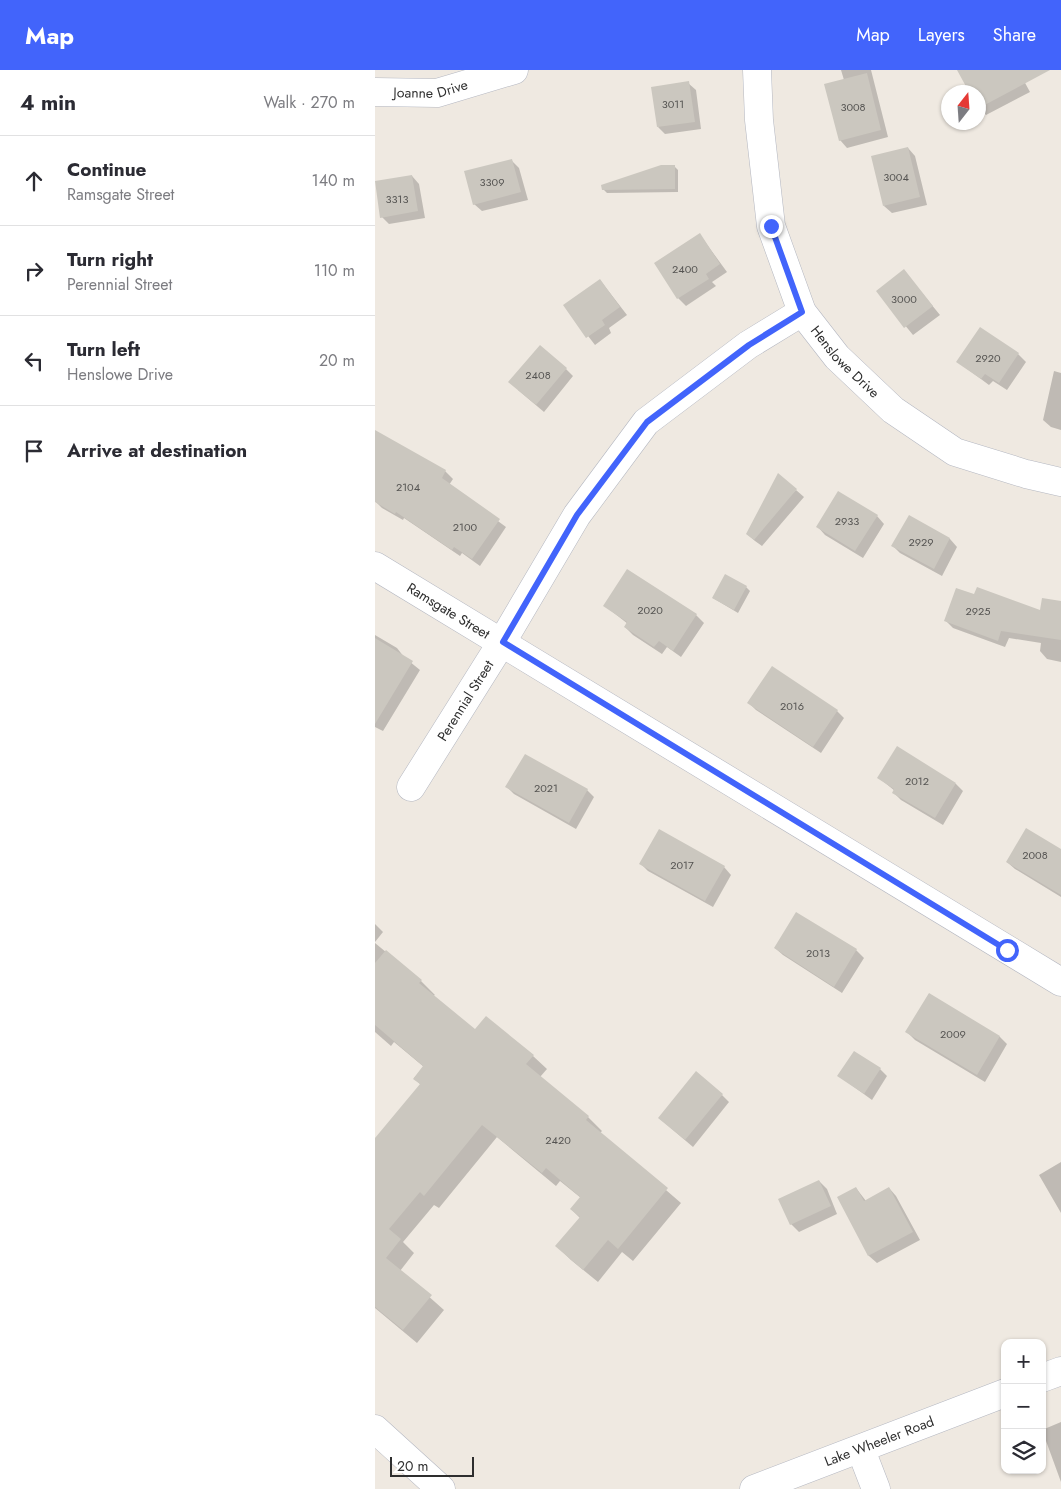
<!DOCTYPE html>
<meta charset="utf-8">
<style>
body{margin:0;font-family:Jost,sans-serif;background:#f2f2f3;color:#2b2b33}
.controls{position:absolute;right:15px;bottom:15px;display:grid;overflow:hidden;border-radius:10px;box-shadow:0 1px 4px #0004}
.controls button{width:45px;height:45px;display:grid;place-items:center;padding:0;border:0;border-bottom:1px solid #e1e1e2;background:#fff;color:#2b2b33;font:25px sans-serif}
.compass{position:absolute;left:566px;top:15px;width:45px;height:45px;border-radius:50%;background:#fff;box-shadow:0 1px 4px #0004;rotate:17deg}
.scale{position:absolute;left:15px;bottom:12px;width:84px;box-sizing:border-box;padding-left:5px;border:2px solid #2e2e2e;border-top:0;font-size:14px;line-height:18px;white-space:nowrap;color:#2e2e2e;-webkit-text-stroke:4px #fff;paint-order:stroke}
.stop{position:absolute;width:15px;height:15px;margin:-11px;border:4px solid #4264fb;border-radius:50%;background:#fff}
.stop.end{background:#4264fb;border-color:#fff;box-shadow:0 1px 5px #0008}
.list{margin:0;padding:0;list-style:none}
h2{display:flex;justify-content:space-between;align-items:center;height:65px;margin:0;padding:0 20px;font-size:21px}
h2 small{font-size:16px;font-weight:400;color:#7c7c81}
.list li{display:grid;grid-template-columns:32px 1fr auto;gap:15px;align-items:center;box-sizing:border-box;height:90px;padding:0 20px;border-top:1px solid #e1e1e2}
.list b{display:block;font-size:19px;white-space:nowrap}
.list p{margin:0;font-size:16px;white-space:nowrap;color:#7c7c81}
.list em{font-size:16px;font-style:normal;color:#7c7c81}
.icon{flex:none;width:28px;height:28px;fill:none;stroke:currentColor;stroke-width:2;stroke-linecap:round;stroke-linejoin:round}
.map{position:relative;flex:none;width:686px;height:1419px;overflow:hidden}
header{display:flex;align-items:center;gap:30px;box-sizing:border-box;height:70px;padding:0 25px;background:#4264fb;color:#fff}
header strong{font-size:24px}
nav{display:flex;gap:28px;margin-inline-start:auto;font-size:18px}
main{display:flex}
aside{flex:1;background:#fff}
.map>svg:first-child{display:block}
.shadow{fill:#0003}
.building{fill:#cbc7bf}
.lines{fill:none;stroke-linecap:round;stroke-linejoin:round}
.minor-casing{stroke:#b4b7c1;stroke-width:29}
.tertiary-casing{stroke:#b4b7c1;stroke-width:29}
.secondary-casing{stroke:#b4b7c1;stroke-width:29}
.minor{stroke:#fff;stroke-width:28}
.tertiary{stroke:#fff;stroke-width:28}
.secondary{stroke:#fff;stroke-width:28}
.route{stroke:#4264fb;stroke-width:6}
.labels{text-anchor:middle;stroke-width:4.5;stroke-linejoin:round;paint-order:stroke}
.number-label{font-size:11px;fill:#555452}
.street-label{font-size:14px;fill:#2e2e2e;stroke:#fff}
</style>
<header>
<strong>Map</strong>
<nav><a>Map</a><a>Layers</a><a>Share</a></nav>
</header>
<main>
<aside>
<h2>4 min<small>Walk · 270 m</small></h2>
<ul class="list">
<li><svg class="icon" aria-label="ahead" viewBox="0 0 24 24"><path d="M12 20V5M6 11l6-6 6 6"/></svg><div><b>Continue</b><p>Ramsgate Street</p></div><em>140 m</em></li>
<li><svg class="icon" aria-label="right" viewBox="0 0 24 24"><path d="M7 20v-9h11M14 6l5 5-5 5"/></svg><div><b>Turn right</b><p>Perennial Street</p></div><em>110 m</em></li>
<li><svg class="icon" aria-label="left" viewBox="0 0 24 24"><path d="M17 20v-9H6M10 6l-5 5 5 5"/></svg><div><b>Turn left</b><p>Henslowe Drive</p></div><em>20 m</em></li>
<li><svg class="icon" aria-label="arrive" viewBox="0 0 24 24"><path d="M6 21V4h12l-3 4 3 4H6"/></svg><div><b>Arrive at destination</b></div></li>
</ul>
</aside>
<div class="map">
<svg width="686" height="1419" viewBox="0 0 686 1419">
<rect width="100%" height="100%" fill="#efe9e1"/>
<path class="shadow" d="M 466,0 L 496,0 L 513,67 L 472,78 L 465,70 L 469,10 Z
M 594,0 L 643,0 L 655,22 L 611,45 L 604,37 L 604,22 L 596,22 L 586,4 Z
M 313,13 L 321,20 L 326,59 L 290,64 L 283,57 Z
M 533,78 L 540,86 L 552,135 L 517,143 L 509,136 Z
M 136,90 L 144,98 L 153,130 L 107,141 L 99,134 Z
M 299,96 L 303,100 L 303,122 L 232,123 L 228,119 Z
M 37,106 L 44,114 L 50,148 L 14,154 L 7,147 Z
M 325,165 L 352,202 L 337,212 L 341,216 L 311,236 L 303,228 L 281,194 Z
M 529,201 L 565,245 L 538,265 L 502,221 Z
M 225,210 L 252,245 L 234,258 L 236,263 L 220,275 L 190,236 Z
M 643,284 L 651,292 L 632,320 L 618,311 L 614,315 L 583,292 Z
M 191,299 L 198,306 L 169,342 L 143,320 Z
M 679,301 L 686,303 L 686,360 L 676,357 L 668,350 Z
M 0,361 L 70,401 L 78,409 L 74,415 L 131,457 L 105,496 L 87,483 L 85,486 L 29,448 L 28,450 L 7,438 L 0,431 Z
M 421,420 L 429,427 L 387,476 L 380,471 L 372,464 Z
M 502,446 L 509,454 L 488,488 L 450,465 L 443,457 Z
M 534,447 L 575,469 L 582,477 L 567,506 L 525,483 L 518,476 Z
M 371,517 L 375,521 L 363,543 L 338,528 Z
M 686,532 L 686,592 L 672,589 L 665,581 L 666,573 L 634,568 L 630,577 L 578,558 L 570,550 L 666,542 Z
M 230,536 L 321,545 L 329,553 L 306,587 L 292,577 L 287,584 L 258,565 L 250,557 L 253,554 Z
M 0,565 L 22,578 L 29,587 L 45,600 L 8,661 L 0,657 Z
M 374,633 L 462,641 L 469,648 L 446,683 L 381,640 Z
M 504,708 L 581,714 L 588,721 L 568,755 L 526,730 L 519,723 L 520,721 Z
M 132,717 L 212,720 L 219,727 L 201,759 L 139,724 Z
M 686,780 L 686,827 L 640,799 L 632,792 Z
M 266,794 L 349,797 L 356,805 L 338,837 L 273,801 Z
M 0,854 L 8,862 L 0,872 Z
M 0,873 L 46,911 L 60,925 L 58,926 L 100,961 L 158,986 L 172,999 L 165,1007 L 213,1047 L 227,1061 L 225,1063 L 306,1133 L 258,1191 L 247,1182 L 223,1212 L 196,1190 L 182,1176 L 205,1148 L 196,1139 L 206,1128 L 185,1111 L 181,1116 L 122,1067 L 64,1138 L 59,1135 L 28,1172 L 39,1183 L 25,1201 L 69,1240 L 42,1273 L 0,1238 L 0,1070 L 46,1015 L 39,1008 L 49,997 L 19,972 L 16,976 L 0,962 Z
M 400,878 L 481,880 L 489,888 L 467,923 L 408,885 Z
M 554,924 L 625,967 L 632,974 L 610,1012 L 540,970 L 532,962 Z
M 505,999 L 512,1006 L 497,1030 L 464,1006 Z
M 347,1025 L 354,1032 L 318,1077 L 284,1048 Z
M 686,1092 L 686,1143 L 664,1105 Z
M 444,1111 L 452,1119 L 462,1144 L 424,1162 L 416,1154 L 405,1129 Z
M 481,1118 L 491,1131 L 514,1118 L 521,1126 L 545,1170 L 502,1193 L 494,1186 L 464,1128 Z
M 686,1352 L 686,1412 L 667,1360 Z"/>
<path class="building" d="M 582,0 L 675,0 L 604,38 L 604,22 L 594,22 Z
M 492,3 L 506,60 L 464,71 L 449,14 Z
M 314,11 L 320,52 L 282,57 L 276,17 Z
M 533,77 L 545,127 L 508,136 L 496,86 Z
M 137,89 L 146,122 L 98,135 L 89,101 Z
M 286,95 L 300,95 L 300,119 L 227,120 L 226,115 Z
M 37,105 L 43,141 L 5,148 L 0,111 Z
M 325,163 L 345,194 L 331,204 L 334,209 L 302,229 L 279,193 Z
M 529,199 L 558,236 L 529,258 L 501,221 Z
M 225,209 L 245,237 L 227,250 L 230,255 L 211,268 L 188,235 Z
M 605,257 L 644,283 L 624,313 L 610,304 L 606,309 L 581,292 Z
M 165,275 L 192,298 L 161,335 L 133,312 Z
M 0,360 L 71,400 L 67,408 L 125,449 L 97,489 L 79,477 L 77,480 L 21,442 L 20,444 L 0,432 Z
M 403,403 L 422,419 L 379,470 L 371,464 Z
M 463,421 L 503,445 L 480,481 L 441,457 Z
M 534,445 L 575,468 L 559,499 L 516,476 Z
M 252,499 L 322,544 L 298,581 L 284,571 L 279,577 L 249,557 L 252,552 L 228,536 Z
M 350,504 L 372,516 L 359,540 L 337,528 Z
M 602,517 L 665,540 L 667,528 L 686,531 L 686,570 L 626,561 L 623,571 L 569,551 L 581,518 L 599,524 Z
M 0,568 L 38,591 L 0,654 Z
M 397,596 L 463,640 L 438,677 L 372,633 Z
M 522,676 L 581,713 L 560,748 L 517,723 L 519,719 L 502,708 Z
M 150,684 L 213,719 L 194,753 L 130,717 Z
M 651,758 L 686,779 L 686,825 L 631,792 Z
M 284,759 L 350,796 L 330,831 L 264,794 Z
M 421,842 L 482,879 L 459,917 L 399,878 Z
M 11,880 L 47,910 L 44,913 L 100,959 L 111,946 L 159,985 L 151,994 L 214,1046 L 211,1050 L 293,1118 L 243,1179 L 233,1170 L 208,1200 L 180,1176 L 205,1147 L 195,1139 L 205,1127 L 171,1098 L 167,1103 L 107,1055 L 49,1126 L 45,1122 L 14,1159 L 26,1169 L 11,1188 L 57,1225 L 28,1260 L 0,1237 L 0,1068 L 45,1014 L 38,1009 L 48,996 L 0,955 L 0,893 Z
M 554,923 L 625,966 L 602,1005 L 530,962 Z
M 479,981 L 506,998 L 489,1024 L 462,1006 Z
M 321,1001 L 348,1024 L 310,1070 L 283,1048 Z
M 444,1110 L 456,1136 L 415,1155 L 403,1129 Z
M 481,1117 L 489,1131 L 514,1117 L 538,1162 L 493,1186 L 462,1127 Z"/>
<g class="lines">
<defs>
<g id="minor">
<path id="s1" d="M 382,0 L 384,50 L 396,156 L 427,242 L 462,287 L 518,340 L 580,382 L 651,404 L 686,412"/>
<path id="s2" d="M 0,22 L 62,23 L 139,0"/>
<path id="s3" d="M 0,496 L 686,912"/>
<path id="s4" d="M 36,717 L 127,572 L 202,445 L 271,352 L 373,275 L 427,242"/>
<path d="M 486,1380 L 501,1419"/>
</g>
<path id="tertiary" d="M 0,1359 L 66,1419"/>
<g id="secondary">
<path d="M 667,1308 L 686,1301"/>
<path id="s5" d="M 379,1419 L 630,1323"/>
</g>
</defs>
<use href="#minor" class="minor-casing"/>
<use href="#tertiary" class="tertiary-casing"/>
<use href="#secondary" class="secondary-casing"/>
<use href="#minor" class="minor"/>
<use href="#tertiary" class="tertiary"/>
<use href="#secondary" class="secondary"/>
</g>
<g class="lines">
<path class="route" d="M 396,156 L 427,242 L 374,275 L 272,352 L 202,445 L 128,572 L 632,880"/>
</g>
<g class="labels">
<g class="number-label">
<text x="298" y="38">3011</text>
<text x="478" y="41">3008</text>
<text x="521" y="111">3004</text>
<text x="117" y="116">3309</text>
<text x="22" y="133">3313</text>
<text x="310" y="203">2400</text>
<text x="529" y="233">3000</text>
<text x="613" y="292">2920</text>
<text x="163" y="309">2408</text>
<text x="33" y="421">2104</text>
<text x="472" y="455">2933</text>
<text x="90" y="461">2100</text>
<text x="546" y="476">2929</text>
<text x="275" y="544">2020</text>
<text x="603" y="545">2925</text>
<text x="417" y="640">2016</text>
<text x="542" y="715">2012</text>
<text x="171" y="722">2021</text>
<text x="660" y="789">2008</text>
<text x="307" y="799">2017</text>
<text x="443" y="887">2013</text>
<text x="578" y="968">2009</text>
<text x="183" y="1074">2420</text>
</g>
<g class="street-label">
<text dy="5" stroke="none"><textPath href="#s2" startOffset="56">Joanne Drive</textPath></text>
<text dy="5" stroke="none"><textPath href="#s1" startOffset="314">Henslowe Drive</textPath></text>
<text dy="5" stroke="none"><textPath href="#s3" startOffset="86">Ramsgate Street</textPath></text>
<text dy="5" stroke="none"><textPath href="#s4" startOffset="102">Perennial Street</textPath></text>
<text dy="5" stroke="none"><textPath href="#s5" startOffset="134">Lake Wheeler Road</textPath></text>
</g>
</g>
</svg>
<div class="controls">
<button>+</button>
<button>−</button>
<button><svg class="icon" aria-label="layers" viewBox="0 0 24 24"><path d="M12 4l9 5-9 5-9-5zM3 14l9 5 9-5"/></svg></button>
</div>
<svg class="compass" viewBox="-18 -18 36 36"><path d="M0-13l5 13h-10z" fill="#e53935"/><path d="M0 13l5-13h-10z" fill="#7c7c81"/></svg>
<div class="scale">20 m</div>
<div class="stop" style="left:632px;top:880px"></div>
<div class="stop end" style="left:396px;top:156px"></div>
</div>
</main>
